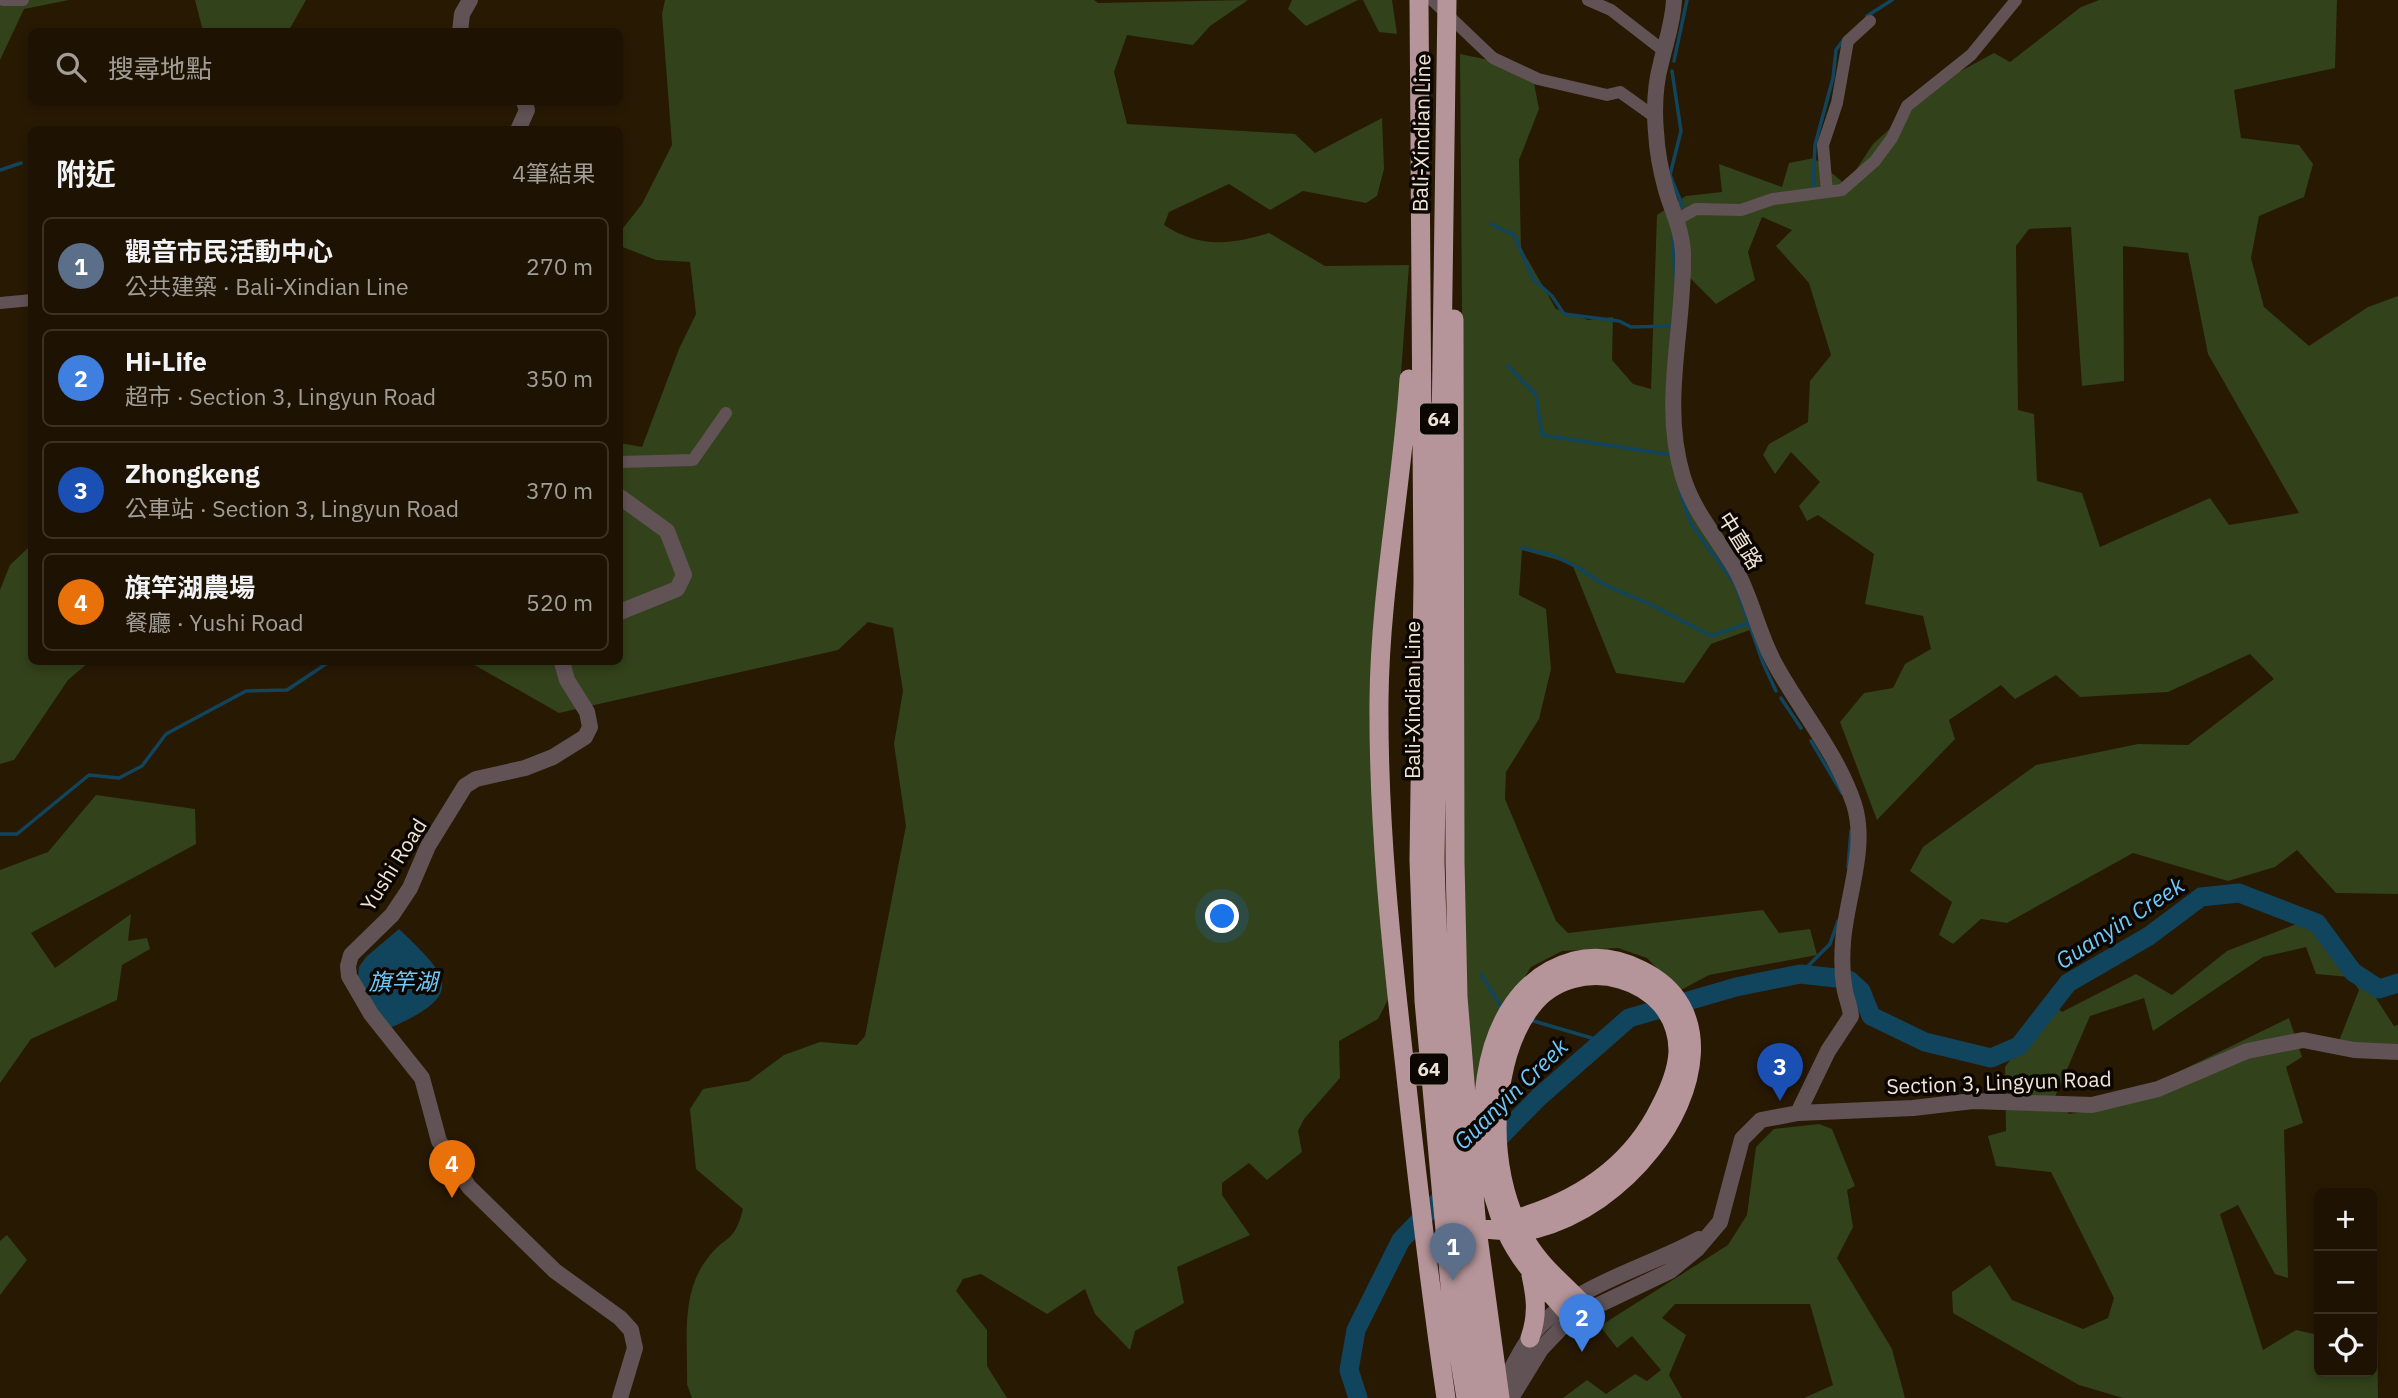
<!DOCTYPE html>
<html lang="zh-TW">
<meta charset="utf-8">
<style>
body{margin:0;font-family:"IBM Plex Sans","Noto Sans TC",sans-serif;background:#2b2011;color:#f1f3f6}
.controls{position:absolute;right:21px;bottom:21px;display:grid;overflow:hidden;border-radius:10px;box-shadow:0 4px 10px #0003}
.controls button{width:63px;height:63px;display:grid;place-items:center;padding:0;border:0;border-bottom:2px solid #3c3224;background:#1e1302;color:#f1f3f6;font:35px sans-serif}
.you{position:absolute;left:1223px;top:917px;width:24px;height:24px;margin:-18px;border:5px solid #fff;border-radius:50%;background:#1a73e8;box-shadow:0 0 0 10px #1a73e833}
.badge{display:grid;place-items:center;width:46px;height:46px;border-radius:50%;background:#b6c149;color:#fff;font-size:23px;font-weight:700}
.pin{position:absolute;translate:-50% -58px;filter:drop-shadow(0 2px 4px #0008)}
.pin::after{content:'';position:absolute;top:37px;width:24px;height:21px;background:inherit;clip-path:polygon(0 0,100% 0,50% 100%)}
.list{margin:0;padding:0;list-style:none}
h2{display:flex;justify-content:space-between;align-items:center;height:91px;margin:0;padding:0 28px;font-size:30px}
h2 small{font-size:23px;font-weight:400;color:#a19e99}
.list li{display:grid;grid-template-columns:46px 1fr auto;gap:21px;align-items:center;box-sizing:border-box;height:98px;margin:0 14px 14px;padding:0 14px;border:2px solid #3c3224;border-radius:10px}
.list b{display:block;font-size:26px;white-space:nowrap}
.list p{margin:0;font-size:23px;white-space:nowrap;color:#a19e99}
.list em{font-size:23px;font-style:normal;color:#a19e99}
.icon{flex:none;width:38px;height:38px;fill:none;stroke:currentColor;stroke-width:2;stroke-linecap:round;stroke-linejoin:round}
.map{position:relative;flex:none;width:2398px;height:1398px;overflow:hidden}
.search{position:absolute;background:#1e1302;box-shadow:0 4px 10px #0003;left:28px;top:28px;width:595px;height:77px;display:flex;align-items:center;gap:18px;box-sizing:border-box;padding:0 24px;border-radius:10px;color:#a19e99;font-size:26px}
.panel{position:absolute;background:#1e1302;box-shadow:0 4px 10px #0003;left:28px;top:126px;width:595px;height:539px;border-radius:10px}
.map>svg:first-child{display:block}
.green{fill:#32421a;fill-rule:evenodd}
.water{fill:#11455e}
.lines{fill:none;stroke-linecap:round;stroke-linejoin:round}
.stream{stroke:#11455e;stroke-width:3.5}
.river{stroke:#11455e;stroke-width:19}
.minor{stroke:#615355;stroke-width:12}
.tertiary{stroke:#615355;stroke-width:16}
.trunk{stroke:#b5959a;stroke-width:19}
.labels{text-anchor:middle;stroke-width:7;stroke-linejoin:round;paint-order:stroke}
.shield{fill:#0c0601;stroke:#aba197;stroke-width:2}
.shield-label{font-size:19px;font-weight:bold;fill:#efe4d7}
.street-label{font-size:21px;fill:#efe4d7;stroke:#0c0601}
.water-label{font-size:23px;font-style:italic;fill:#6ccafe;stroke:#0c0601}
</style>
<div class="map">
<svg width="2398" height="1398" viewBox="0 0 2398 1398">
<rect width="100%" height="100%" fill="#281903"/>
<path class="green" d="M 0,0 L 69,0 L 24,9 L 0,60 Z
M 195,0 L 306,0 L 288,32 L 203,31 Z
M 665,0 L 1094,0 L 1098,3 L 1248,0 L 1210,26 L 1193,45 L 1127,35 L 1114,72 L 1127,124 L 1295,134 L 1315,153 L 1382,118 L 1384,169 L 1377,196 L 1366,203 L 1303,191 L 1270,210 L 1229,184 L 1169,212 L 1164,225 C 1199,248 1230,245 1269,233 L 1325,266 L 1409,265 L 1371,781 L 1391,994 L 1378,1019 L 1339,1041 L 1340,1078 L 1304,1119 L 1298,1131 L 1302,1152 L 1267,1180 L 1249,1163 L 1222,1183 L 1222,1195 L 1250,1235 L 1177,1267 L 1184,1303 L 1135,1331 L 1130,1350 L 1095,1314 L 1085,1289 L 1047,1314 L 981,1274 L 963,1279 L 956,1291 L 987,1330 L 987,1366 L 1007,1398 L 692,1398 L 687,1384 C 688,1342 680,1294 707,1259 C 725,1234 734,1245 743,1209 L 696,1169 L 690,1109 L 703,1089 L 749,1081 L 784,1055 L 820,1042 L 857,1045 L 865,1036 L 906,826 L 894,744 L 903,691 L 893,628 L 868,622 L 838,650 L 559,713 L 471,663 L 620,662 L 620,443 L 642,447 L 679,349 L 696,314 L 690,262 L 656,260 L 620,246 L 620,232 L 642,204 L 672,145 L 662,14 Z
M 1292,0 L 1358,0 L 1306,26 L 1288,9 Z
M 1363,0 L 1392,0 L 1397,34 L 1379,32 Z
M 2099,0 L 2337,0 L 2335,68 L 2234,90 L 2241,138 L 2299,145 L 2313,164 L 2304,197 L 2259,216 L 2251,258 L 2264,307 L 2309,346 L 2368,307 L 2398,296 L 2398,894 L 2336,893 L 2297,850 L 2275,867 L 2228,881 L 2133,853 L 2007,923 L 1981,919 L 1953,944 L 1939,935 L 1952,902 L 1910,871 L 1923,847 L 2036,765 L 2138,744 L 2188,745 L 2274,679 L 2250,654 L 2168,692 L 2080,697 L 2056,675 L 2015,699 L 2001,685 L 1949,720 L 1955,739 L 1877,820 L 1840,722 L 1864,693 L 1893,688 L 1905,664 L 1931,649 L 1923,616 L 1865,604 L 1874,554 L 1818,515 L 1807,521 L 1799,506 L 1820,482 L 1791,452 L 1775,474 L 1763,455 L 1769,444 L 1808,422 L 1810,381 L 1831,355 L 1809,283 L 1776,246 L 1792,230 L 1762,217 L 1748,252 L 1755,280 L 1716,304 L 1690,278 L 1677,367 L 1683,461 L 1758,627 L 1711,644 L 1684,683 L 1616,673 L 1572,564 L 1522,550 L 1519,595 L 1546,609 L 1551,669 L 1539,719 L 1506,772 L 1505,799 L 1556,921 L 1568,933 L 1763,910 L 1779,933 L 1810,929 L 1817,955 L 1709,975 L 1679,991 L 1647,958 L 1618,948 L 1562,951 L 1531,967 L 1499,1018 L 1475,1091 L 1465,1092 L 1458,771 L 1464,564 L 1460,54 L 1509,64 L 1534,83 L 1539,109 L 1519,160 L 1521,248 L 1556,309 L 1588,320 L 1613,317 L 1612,360 L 1633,384 L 1651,389 L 1657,215 L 1686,196 L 1722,192 L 1719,164 L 1782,187 L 1789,163 L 1814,158 L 1846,185 L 1873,144 L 1905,115 L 1959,72 L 1994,53 L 2010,62 L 2081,7 ZM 2071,227 L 2082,386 L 2124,381 L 2123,246 L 2188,253 L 2208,354 L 2299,513 L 2229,525 L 2210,498 L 2100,547 L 2082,493 L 2037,481 L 2034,414 L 2018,410 L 2016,246 L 2029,229 Z
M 31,545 L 32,662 L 89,662 L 68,680 L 14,760 L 0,764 L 0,590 L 10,565 Z
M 96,795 L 195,809 L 196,844 L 31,933 L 55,968 L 131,914 L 128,941 L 147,938 L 150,949 L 122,965 L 117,1000 L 31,1039 L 0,1083 L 0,870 L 48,852 Z
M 2299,923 L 2335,935 L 2394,1026 L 2398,1025 L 2398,1047 L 2339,1041 L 2359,990 L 2350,977 L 2316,974 L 2306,947 L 2263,957 L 2153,1031 L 2144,998 L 2090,1016 L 2055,1097 L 2069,1114 L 2102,1109 L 2289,1018 L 2302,1057 L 2286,1067 L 2303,1123 L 2284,1130 L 2288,1278 L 2275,1274 L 2238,1205 L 2220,1214 L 2263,1350 L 2296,1330 L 2319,1335 L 2319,1372 L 2372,1372 L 2372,1323 L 2377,1323 L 2378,1398 L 2123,1398 L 2079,1385 L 1953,1313 L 1952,1292 L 1990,1265 L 2012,1300 L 2083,1329 L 2108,1318 L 2114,1298 L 2051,1172 L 1996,1166 L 1988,1136 L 2006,1131 L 2005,1067 L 2052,1003 L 2062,1012 L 2136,974 L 2172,995 L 2227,951 Z
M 1819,1124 L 1832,1129 L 1855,1186 L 1847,1190 L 1853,1227 L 1837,1258 L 1892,1349 L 1905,1398 L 1804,1398 L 1833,1385 L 1810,1304 L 1675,1304 L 1662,1318 L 1686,1335 L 1669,1375 L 1682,1398 L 1563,1398 L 1587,1380 L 1606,1394 L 1635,1374 L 1647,1381 L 1661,1370 L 1632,1336 L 1617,1348 L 1600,1326 L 1728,1245 L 1747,1215 L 1756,1147 L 1774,1129 Z
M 7,1235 L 27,1260 L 0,1295 L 0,1241 Z"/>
<path class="water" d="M 399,929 C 448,976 467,994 392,1027 L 383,1020 L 358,977 L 359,967 L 366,957 Z"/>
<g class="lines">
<path class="stream" d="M 1867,16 L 1892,0
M 1674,61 L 1687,0
M 1672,71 L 1681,131 L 1670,175 L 1683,207
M 0,170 L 21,163
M 1813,188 L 1815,145 L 1833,78 L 1836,50 L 1844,39
M 1491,224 L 1514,235 L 1533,279 L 1552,296 L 1564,314 L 1619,321 L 1631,327 L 1672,326
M 1673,234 L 1675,279
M 1508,366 L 1536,395 L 1542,435 L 1672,455
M 1680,492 L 1691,524 L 1735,584 L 1763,663 L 1776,691
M 1522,548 L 1552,555 L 1577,567 L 1605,585 L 1652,605 L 1711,636 L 1749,623
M 1781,698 L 1801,728
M 1811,741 L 1842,793
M 0,834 L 17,834 L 89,775 L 119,778 L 142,766 L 166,734 L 246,691 L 287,690 L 329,662
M 1848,867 L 1851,831
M 1481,974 L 1503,1010
M 1800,974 L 1830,944 L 1838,921
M 1530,1020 L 1602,1041"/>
<path class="river" d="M 1849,980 L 1861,991 L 1871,1016 L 1925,1042 L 1991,1058 L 2019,1046 L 2068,983 L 2149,936 L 2201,897 L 2239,893 L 2317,923 L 2353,972 L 2379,989 L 2398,983
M 1489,1148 L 1539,1097 L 1629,1018 L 1736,987 L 1800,974 L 1836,978
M 1358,1398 L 1349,1370 L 1356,1330 L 1401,1240 L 1451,1188"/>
<path class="minor" d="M 3,0 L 23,0
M 1432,0 L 1493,58 L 1538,79 L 1607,95 L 1620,92 L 1655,117 L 1655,124
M 1588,0 L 1611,10 L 1664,51
M 1827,192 L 1823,145 L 1837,103 L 1848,41 L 1870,21
M 1678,219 L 1696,209 L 1741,210 L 1773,199 L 1842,190 L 1875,161 L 1892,138 L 1907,106 L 1971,55 L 2016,0
M 0,303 L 32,300
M 620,462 L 693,460 L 726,413"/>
<path class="tertiary" d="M 1674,0 C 1673,23 1666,41 1661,63 C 1655,85 1654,109 1656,132 C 1657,151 1661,172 1666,190 C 1672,211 1682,230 1683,252 C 1685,327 1660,403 1683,477 C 1694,513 1718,538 1736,570 C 1752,599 1758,633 1775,664 C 1800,710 1837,753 1854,804 C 1868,847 1846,899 1843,942 C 1842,956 1842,972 1844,985 C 1845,996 1850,1005 1851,1016 L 1828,1051 L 1798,1113
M 460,32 L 462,14 L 470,0
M 518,130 L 527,110 L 524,102
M 620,497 L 667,531 L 684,575 L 677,589 L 620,612
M 562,662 L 567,680 L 587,712 L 590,727 L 585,737 L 553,757 L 525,768 L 476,779 L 465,786 L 428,846 L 410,888 L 392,915 L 351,955 L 348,966 L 349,976 L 371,1014 L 422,1078 L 439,1141 L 469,1187 L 555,1271 L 620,1318 L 631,1330 L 635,1348 L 620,1398
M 1498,1396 C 1508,1377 1516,1357 1529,1339 C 1569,1285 1643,1270 1699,1239
M 1511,1398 L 1541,1349 L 1562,1327 L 1588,1310 L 1670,1271 L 1697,1249 L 1720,1222 L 1742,1139 L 1761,1120 L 1798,1113 L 1913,1108 L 1973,1101 L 2092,1105 L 2158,1089 L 2247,1051 L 2303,1040 L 2354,1050 L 2398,1052"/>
<path class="trunk" d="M 1419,0 L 1423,581 L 1419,860 L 1424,1001 L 1453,1318 L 1466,1398
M 1447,0 L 1435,861 C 1440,1041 1454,1220 1482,1398
M 1454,319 L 1455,862 L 1458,997 L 1477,1229 L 1500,1398
M 1409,379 C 1402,486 1380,592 1379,700 C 1378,823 1391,945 1405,1068 C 1417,1178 1430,1288 1446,1398
M 1504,1222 C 1571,1205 1629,1170 1660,1107 C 1669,1090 1677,1072 1678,1052 C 1679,976 1574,949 1531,1007 C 1509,1036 1502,1072 1498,1106 C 1494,1153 1503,1204 1528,1244 C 1544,1270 1568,1287 1588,1310
M 1477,1229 C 1495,1229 1518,1234 1535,1229 C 1581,1217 1622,1187 1651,1150 C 1695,1096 1718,1007 1641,970 C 1621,960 1597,955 1574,961 C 1468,990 1469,1150 1506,1231 C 1522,1267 1548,1289 1573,1319
M 1530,1338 C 1538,1315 1536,1298 1531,1275"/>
</g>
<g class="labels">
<g class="shield">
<rect x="1420" y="403.5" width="38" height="31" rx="5"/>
<rect x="1410" y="1053.5" width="38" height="31" rx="5"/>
</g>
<g class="shield-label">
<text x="1439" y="426">64</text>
<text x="1429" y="1076">64</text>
</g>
<g class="street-label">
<text transform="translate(1422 133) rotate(-89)" y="7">Bali-Xindian Line</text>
<text transform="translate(1740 541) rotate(58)" y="7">中直路</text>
<text transform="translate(1413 700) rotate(-90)" y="7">Bali-Xindian Line</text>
<text transform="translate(394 865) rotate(-58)" y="7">Yushi Road</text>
<text transform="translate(1999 1083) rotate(-2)" y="7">Section 3, Lingyun Road</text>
</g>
<g class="water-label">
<text transform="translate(2120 923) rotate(-33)" y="8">Guanyin Creek</text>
<text x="403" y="990">旗竿湖</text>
<text transform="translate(1511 1094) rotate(-44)" y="8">Guanyin Creek</text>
</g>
</g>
</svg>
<div class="controls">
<button>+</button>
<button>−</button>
<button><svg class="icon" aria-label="locate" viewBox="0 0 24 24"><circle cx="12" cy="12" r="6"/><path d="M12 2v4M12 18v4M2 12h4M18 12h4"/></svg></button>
</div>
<div class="you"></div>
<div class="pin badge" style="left:1453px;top:1281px;background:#5c6f8a">1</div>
<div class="pin badge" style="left:1582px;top:1352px;background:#3f7fe0">2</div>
<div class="pin badge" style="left:1780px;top:1101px;background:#1a4fb4">3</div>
<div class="pin badge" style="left:452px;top:1198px;background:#e8710a">4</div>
<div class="search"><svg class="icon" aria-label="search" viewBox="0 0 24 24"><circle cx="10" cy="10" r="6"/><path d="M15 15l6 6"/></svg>搜尋地點</div>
<section class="panel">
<h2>附近<small>4筆結果</small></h2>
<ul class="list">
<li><span class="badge" style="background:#5c6f8a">1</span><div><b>觀音市民活動中心</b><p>公共建築 · Bali-Xindian Line</p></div><em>270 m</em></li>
<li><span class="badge" style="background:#3f7fe0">2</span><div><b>Hi-Life</b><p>超市 · Section 3, Lingyun Road</p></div><em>350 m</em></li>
<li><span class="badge" style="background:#1a4fb4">3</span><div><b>Zhongkeng</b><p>公車站 · Section 3, Lingyun Road</p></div><em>370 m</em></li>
<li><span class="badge" style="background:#e8710a">4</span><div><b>旗竿湖農場</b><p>餐廳 · Yushi Road</p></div><em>520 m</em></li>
</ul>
</section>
</div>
